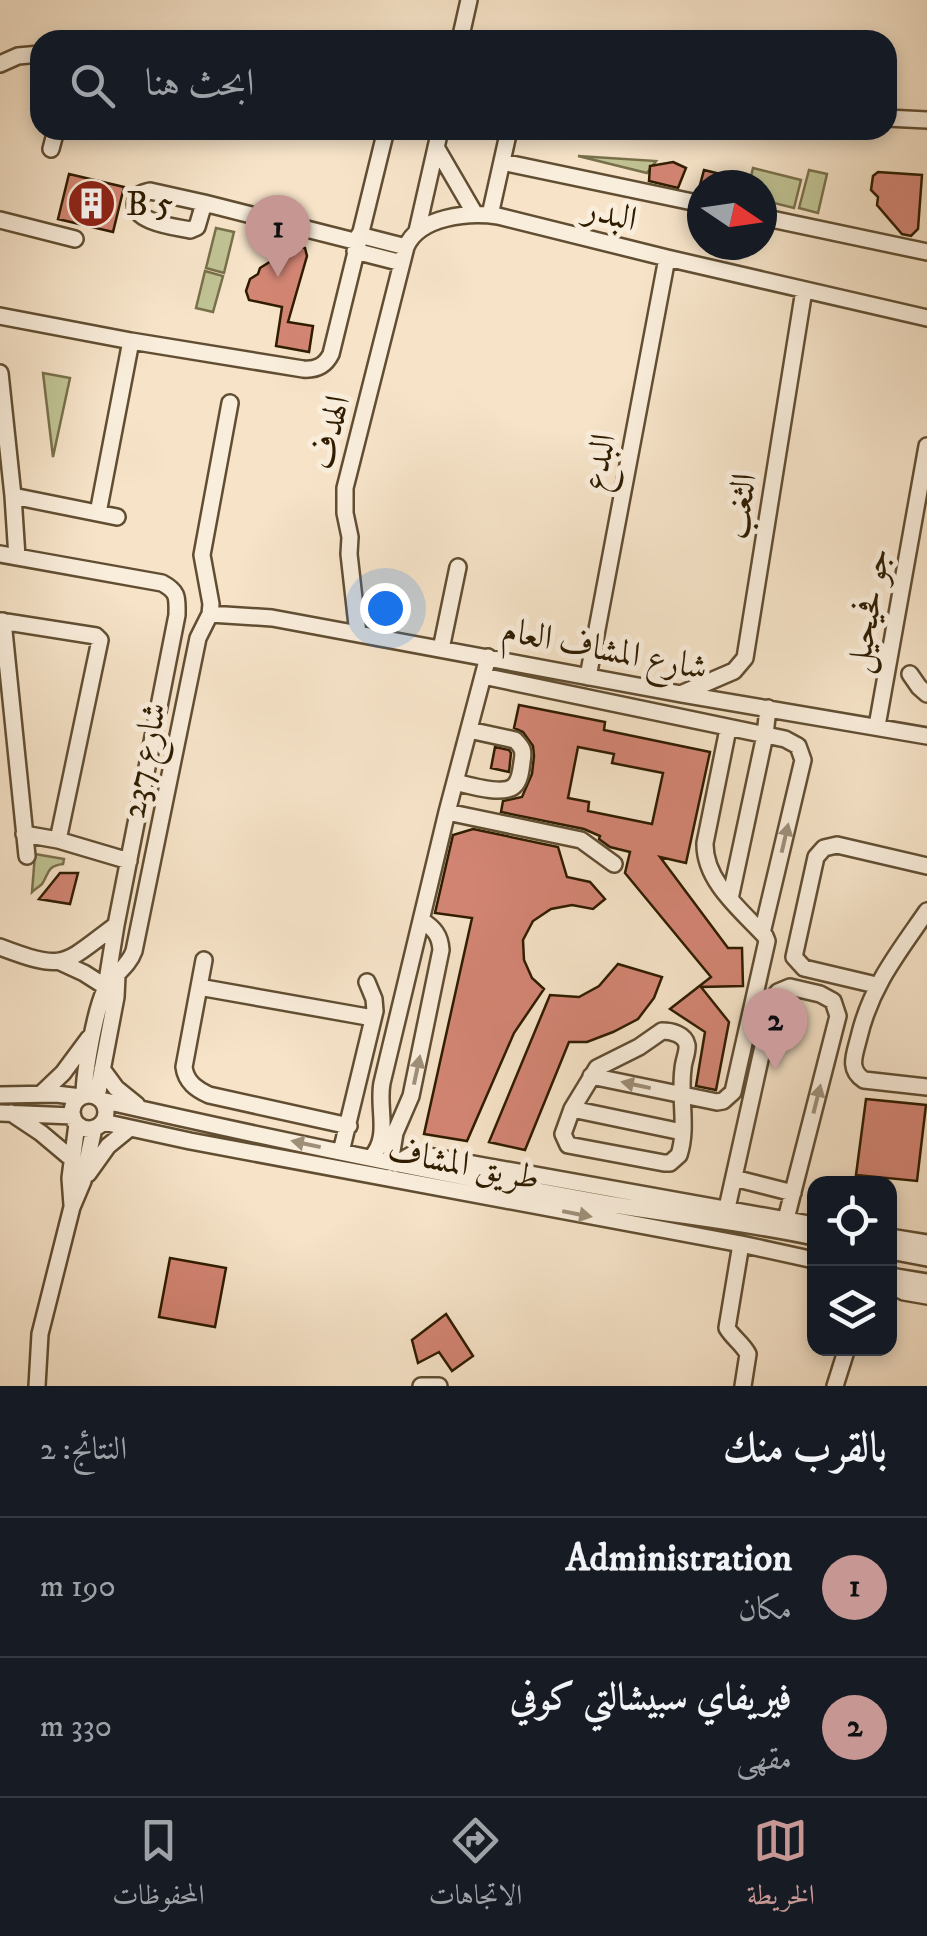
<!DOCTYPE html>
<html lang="ar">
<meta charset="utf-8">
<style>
body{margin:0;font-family:"IM FELL DW Pica",Amiri,serif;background:#20242c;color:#f1f3f6;direction:rtl}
.controls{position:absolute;right:30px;bottom:30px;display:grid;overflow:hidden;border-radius:20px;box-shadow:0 5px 15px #0003}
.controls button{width:90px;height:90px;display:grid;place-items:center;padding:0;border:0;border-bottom:2px solid #363941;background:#171b24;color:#f1f3f6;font:50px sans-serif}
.compass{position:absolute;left:687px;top:170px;width:90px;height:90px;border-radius:50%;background:#171b24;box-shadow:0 5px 15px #0003;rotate:103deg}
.you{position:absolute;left:385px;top:608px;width:35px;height:35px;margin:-25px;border:8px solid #fff;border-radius:50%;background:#1a73e8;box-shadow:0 0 0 15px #1a73e833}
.badge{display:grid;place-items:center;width:65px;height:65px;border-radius:50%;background:#c59692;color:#111;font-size:32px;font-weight:700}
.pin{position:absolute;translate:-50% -82px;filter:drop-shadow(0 2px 5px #0008)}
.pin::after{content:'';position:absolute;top:52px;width:35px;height:30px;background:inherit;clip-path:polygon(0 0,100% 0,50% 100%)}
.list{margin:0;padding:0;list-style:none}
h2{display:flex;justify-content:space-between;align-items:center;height:130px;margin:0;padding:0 40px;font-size:42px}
h2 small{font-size:32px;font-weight:400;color:#9ea1a6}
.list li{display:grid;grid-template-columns:65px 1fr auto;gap:30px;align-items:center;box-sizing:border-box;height:140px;padding:0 40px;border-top:2px solid #363941}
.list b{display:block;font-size:38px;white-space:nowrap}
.list p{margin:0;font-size:32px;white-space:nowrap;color:#9ea1a6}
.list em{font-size:32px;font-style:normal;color:#9ea1a6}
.icon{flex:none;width:55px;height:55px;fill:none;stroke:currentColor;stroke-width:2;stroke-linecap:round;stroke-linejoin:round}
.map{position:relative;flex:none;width:927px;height:1386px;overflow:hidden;direction:ltr}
.search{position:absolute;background:#171b24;box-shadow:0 5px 15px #0003;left:30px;right:30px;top:30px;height:110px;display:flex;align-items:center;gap:25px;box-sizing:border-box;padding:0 35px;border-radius:30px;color:#9ea1a6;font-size:38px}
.sheet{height:410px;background:#171b24}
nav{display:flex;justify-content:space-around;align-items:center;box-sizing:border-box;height:140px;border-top:2px solid #363941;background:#171b24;font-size:28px;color:#9ea1a6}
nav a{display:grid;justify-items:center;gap:5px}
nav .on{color:#c59692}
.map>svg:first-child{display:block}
.green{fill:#c0c394;stroke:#78704a;stroke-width:2.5}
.building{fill:#d38574;stroke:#2f1c00;stroke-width:2.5;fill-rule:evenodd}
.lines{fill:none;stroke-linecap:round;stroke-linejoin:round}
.minor-casing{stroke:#614e32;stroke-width:20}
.minor{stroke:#f9eddb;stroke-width:15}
.oneway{fill:#9e8f78}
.labels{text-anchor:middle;stroke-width:10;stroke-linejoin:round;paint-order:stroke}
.poi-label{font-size:35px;fill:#2f1c00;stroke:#f9eddb;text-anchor:start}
.street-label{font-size:35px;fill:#2f1c00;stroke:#f9eddb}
</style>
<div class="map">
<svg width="927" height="1386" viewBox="0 0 927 1386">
<rect width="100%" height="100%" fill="#f6e3c8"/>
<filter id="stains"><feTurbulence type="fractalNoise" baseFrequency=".002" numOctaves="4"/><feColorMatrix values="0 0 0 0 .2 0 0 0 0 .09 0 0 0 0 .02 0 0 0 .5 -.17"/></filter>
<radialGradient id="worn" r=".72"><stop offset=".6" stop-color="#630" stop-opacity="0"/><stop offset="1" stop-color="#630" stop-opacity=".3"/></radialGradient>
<path class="green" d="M 578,156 L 656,161 L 647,173 Z
M 753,168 L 801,180 L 794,208 L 762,200 L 762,185 L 749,185 Z
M 809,170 L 827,174 L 818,213 L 799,208 Z
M 216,228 L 234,232 L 224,273 L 206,268 Z
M 205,271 L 223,276 L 213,312 L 196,308 Z
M 43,373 L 70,378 L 53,457 Z
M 35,854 L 64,859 L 63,864 C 46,866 49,874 42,884 C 39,887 35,889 32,892 Z"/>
<path class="building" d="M 673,162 L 686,168 L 678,188 L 649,181 L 650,166 Z
M 704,170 L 749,181 L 749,185 L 700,185 Z
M 878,172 L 922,175 L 918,229 L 911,236 L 902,234 L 877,205 L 878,197 L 871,190 L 873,176 Z
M 69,174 L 124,187 L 113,232 L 58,219 Z
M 295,246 L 305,248 L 307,256 L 288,322 L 313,326 L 309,352 L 276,346 L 282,307 L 249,300 L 246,291 L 250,279 L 258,274 L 260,268 Z
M 519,705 L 605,722 L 604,730 L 710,752 L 686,863 L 660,857 L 728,948 L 742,948 L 743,986 L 701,987 L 729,1022 L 716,1090 L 696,1086 L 705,1032 L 670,1009 L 711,977 L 625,873 L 630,852 L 610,847 L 599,839 L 600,836 L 584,829 L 501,812 L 503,801 L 522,797 L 532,774 L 534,756 L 533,746 L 523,732 L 514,728 ZM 578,747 L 614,754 L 612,763 L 663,773 L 652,824 L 588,811 L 589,802 L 568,798 Z
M 495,747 L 509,750 L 511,753 L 509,772 L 491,768 Z
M 473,829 L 558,847 L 567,877 L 590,882 L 605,899 L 593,909 L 572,905 L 551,909 L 533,921 L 523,940 L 524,960 L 532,978 L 544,989 L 514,1033 L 467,1141 L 424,1134 L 472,918 L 435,913 L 453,835 Z
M 60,873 L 78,873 L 70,904 L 39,899 Z
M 618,964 L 662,977 L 654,998 L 638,1019 L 613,1032 L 587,1042 L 569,1042 L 525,1150 L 489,1142 L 550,995 L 579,997 L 599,986 Z
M 866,1099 L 926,1105 L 917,1181 L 856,1175 Z
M 170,1258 L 226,1268 L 215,1327 L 159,1317 Z
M 446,1314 L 473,1356 L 452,1371 L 439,1352 L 418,1363 L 412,1340 Z"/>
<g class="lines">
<defs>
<path id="minor" d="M 460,40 L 469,0
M 0,64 L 18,56 L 40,54
M 887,118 L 927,120
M 436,147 L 475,214
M 51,149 L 56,130
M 502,162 L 702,204
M 150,191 L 204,203 L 197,227 L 190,230 C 176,227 129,222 136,200 C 139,193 143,193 150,191 Z
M 204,203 L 358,242
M 490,215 L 509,130
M 762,217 L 927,252
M 0,220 L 75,239
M 417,231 L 440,130
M 359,235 L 406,247
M 355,251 L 402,263
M 0,316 L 131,341 L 303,369 C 316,370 325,366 331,354 L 386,130
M 0,373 L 13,496 L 17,557
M 13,496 L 117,517
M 98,513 L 131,341
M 0,554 L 162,583 C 179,592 177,598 177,615 L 116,925 C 62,965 66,972 0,947
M 210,614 L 211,604 L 202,555 L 230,403
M 0,621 L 96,636 L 100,640 L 58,840
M 3,621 L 27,856
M 358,634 L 349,554 L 350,537 L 345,513 L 345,488 L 406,247 C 419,216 469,212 498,216 L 667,258 L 927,318
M 441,649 L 458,567
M 910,674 L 919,687 L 927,694
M 483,676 L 785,739 L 798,746 L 803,760 L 762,933
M 588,677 L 667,258
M 683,693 L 734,671 L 745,658 L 804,290
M 877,726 L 927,446
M 455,782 C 468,785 503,796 514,786 C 520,781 521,770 522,762 C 524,751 523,748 515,740 L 469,730
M 447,812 L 581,840 L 614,864
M 24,834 L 58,840 L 129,861
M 730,899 L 765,735 L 768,708
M 927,911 C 898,953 871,986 859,1037 C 855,1054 847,1069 864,1080 L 927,1087
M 204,960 L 184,1067 C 186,1082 196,1089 209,1095 L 349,1126
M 60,962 L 84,973 L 106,987 L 116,925
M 876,985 L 804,968 L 794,957 L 816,857 L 824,848 L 837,845 L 927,866
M 199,987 L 373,1018
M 662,1031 C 671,1031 685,1034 687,1045 C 688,1052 683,1062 683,1069 C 679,1097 688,1128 679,1155 L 670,1163 L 664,1163 L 568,1145 L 563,1134 L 572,1109 L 597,1068 L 639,1047 Z
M 102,1069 L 116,1088 L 137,1105
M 591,1076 L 717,1102 L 723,1101 L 733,1092 L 767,941 L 765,936 C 741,910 704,881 705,843 L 728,729
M 42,1093 L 63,1073 L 89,1038
M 0,1095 L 56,1094 L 81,1097
M72 1112a17 17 0 1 1 34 0a17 17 0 1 1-34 0Z
M 84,1096 C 84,1073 95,1011 105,990 C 112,975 128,968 134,951 L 198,638 L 210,614 L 272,618 L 681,694 L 927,736
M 97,1097 L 116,997 L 117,976
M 101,1100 C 268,1138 435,1173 603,1203 C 673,1215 745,1222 814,1237
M 572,1109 L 682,1132
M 0,1113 L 73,1116
M 11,1113 L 41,1133 L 72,1159
M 103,1122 L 190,1141 L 741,1244 L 814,1260
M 341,1152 L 375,1011 L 374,999 L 367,982
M 371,1158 C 391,1136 377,1109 382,1083 L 447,812 L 488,657
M 390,1163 L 395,1133 L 411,1096 L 441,950 C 440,935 434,928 421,920
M 396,1164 L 411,1155 L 423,1155 L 814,1225
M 88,1174 L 108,1146 L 130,1128
M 734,1178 L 793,1193
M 72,1205 L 70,1178 L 77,1124
M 727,1208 L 774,997 L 778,992 L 790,987 L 820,994 L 833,1001 L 838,1016 L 786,1219
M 890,1237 L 927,1243
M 741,1244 L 727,1328 C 733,1338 742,1343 748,1354 L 743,1386
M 890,1251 L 927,1258
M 890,1276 L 927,1282
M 890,1285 L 904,1292 L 927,1296
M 37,1386 L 40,1334 L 72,1207 L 83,1181 L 94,1128
M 421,1386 L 439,1386
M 835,1386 L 847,1348"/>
</defs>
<use href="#minor" class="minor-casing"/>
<use href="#minor" class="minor"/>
</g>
<defs><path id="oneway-solid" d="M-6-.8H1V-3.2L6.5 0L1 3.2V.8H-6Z" transform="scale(2.5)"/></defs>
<g class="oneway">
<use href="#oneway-solid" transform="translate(785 838) rotate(-77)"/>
<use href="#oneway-solid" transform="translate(417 1070) rotate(-78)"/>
<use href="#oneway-solid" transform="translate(636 1085) rotate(-168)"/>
<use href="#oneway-solid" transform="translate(817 1099) rotate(-76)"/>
<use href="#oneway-solid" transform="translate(306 1144) rotate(-168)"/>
<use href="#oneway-solid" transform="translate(577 1214) rotate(11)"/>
</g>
<defs>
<symbol id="building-disc" viewBox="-11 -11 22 22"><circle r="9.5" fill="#8f2418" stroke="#f9eddb"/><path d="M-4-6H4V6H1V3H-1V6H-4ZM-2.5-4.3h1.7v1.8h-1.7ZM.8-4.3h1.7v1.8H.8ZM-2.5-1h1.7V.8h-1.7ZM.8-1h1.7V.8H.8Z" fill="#fff"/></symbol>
</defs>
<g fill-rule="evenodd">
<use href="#building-disc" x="64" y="176" width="55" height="55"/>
</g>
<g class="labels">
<g class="poi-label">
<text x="126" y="215">B 5</text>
</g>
<g class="street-label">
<text transform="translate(611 213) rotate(14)" y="12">البدر</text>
<text transform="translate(329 432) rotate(-76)" y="12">الهدف</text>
<text transform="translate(598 462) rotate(-79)" y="12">البدع</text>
<text transform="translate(739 506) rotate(-81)" y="12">الثغب</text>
<text transform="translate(867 610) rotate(-80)" y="12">جو فحيحيل</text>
<text transform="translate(605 648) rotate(11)" y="12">شارع المشاف العام</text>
<text transform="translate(143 760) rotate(-79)" y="12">شارع 237</text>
<text transform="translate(464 1163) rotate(11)" y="12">طريق المشاف</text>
</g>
</g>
<rect width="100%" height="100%" filter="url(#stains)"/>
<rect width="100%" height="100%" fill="url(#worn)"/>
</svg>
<div class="controls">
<button><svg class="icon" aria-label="locate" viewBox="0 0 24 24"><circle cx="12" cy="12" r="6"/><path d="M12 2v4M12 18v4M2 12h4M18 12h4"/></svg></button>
<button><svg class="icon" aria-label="layers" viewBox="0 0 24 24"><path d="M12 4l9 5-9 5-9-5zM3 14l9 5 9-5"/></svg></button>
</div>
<svg class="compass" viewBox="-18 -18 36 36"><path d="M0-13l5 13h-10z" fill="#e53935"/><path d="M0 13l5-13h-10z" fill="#9ea1a6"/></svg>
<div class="you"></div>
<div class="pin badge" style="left:278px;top:277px">1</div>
<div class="pin badge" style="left:775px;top:1070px">2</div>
<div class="search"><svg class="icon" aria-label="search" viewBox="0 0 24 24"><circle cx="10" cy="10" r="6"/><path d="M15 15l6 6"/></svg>ابحث هنا</div>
</div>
<section class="sheet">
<h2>بالقرب منك<small>النتائج: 2</small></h2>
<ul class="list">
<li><span class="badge">1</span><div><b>Administration</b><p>مكان</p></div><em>190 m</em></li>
<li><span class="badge">2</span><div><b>فيريفاي سبيشالتي كوفي</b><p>مقهى</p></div><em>330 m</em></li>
</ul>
</section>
<nav>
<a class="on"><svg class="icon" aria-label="map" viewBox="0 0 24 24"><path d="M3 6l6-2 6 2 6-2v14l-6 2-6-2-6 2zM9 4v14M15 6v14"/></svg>الخريطة</a>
<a><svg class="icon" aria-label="directions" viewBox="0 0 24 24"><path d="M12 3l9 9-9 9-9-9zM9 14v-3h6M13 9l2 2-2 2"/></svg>الاتجاهات</a>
<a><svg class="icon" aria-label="saved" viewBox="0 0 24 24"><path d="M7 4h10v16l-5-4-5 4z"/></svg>المحفوظات</a>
</nav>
